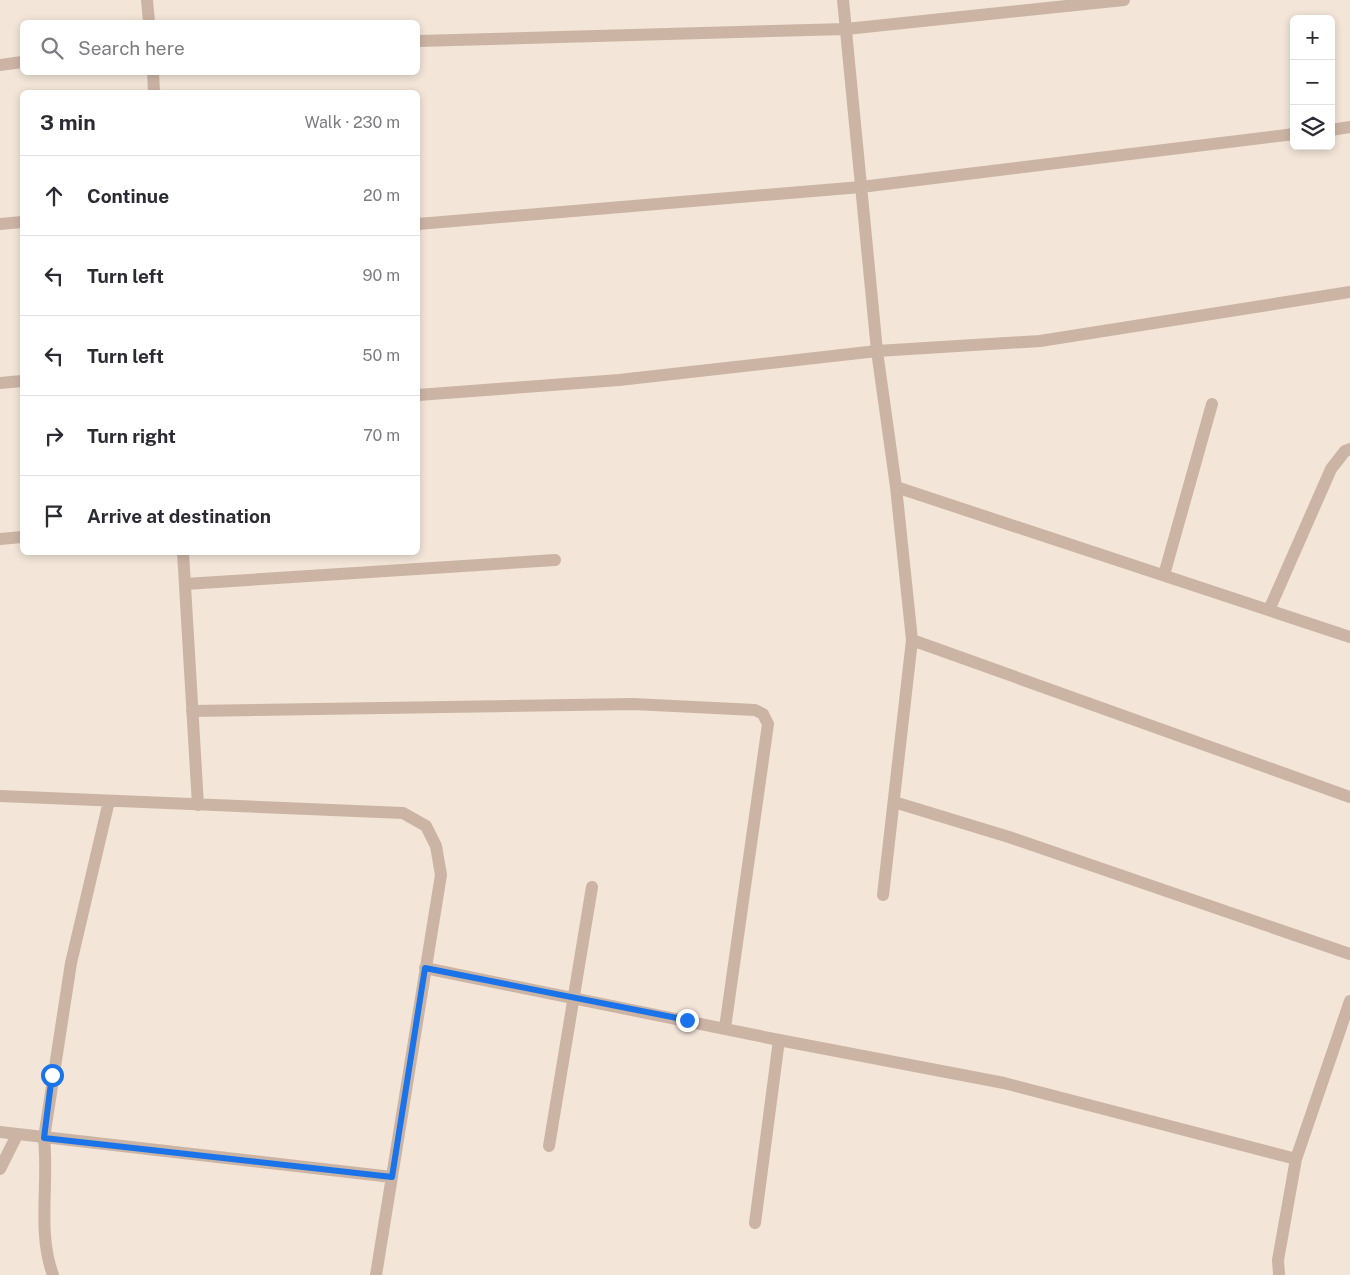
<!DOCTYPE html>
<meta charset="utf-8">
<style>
body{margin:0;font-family:"Public Sans",sans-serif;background:#f7f7f7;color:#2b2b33}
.controls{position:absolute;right:15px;top:15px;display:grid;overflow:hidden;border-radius:8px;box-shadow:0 2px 8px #0003}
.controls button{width:45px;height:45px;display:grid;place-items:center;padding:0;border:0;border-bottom:1px solid #e1e1e2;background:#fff;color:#2b2b33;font:25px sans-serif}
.stop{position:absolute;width:15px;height:15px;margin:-11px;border:4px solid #1a73e8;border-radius:50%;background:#fff}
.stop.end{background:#1a73e8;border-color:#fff;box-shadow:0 1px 5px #0008}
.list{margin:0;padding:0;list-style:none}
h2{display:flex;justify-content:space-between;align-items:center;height:65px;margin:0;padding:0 20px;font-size:21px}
h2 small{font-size:16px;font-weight:400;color:#7c7c81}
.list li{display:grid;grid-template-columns:32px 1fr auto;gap:15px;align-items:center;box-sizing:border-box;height:80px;padding:0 20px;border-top:1px solid #e1e1e2}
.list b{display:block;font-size:19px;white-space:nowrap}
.list em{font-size:16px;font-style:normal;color:#7c7c81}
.icon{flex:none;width:28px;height:28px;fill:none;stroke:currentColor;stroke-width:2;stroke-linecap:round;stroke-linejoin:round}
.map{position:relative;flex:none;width:1350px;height:1275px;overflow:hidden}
.search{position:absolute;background:#fff;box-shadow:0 2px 8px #0003;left:20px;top:20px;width:400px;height:55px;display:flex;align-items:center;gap:12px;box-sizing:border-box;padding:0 18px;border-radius:8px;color:#7c7c81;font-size:19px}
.panel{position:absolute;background:#fff;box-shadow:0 2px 8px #0003;left:20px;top:90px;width:400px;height:465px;border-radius:8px}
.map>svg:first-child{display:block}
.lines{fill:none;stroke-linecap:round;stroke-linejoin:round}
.minor{stroke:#cbb4a4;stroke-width:12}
.route{stroke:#1a73e8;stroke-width:6}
</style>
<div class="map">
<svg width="1350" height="1275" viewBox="0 0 1350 1275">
<rect width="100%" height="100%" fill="#f3e5d8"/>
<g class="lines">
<path class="minor" d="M 147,0 L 149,22
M 843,0 L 877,351 L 896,487 L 912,640 L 883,895
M 418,41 L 846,29 L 1124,0
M 0,65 L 22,62
M 153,72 L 154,92
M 1331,130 L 1350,127
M 0,224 L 22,222
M 418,224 L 861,187 L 1294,134
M 0,383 L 22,381
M 418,395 L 619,380 L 877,351 L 1040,341 L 1350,292
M 896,487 L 1350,637
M 0,539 L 22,537
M 183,552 L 198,805
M 1164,575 L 1212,404
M 185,584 L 555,560
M 1269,610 L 1331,469 L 1345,451 L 1350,449
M 912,640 L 1350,797
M 192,711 L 633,704 L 755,710 L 763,714 L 768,724 L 725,1028
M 0,796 L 403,813 L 426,826 L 436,846 L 441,875 L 376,1275
M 894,802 L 1009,837 L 1350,954
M 425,968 L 779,1040 L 1004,1083 L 1296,1159
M 0,1132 L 392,1177
M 549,1146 L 592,887
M 0,1169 L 17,1135
M 755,1223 L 779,1040
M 53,1275 C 37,1232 49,1184 44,1138 L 71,963 L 109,801
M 1279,1275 L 1278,1260 L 1296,1159 L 1350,1001"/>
</g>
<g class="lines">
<path class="route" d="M 52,1075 L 44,1138 L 392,1177 L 425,968 L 687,1020"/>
</g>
</svg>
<div class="controls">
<button>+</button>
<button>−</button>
<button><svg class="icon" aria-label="layers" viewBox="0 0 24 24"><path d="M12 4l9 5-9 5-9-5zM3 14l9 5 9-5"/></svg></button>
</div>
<div class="stop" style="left:52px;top:1075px"></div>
<div class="stop end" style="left:687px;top:1020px"></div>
<div class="search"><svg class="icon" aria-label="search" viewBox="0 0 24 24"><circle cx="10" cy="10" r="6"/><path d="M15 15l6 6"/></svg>Search here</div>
<section class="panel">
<h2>3 min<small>Walk · 230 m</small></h2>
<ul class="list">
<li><svg class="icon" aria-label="ahead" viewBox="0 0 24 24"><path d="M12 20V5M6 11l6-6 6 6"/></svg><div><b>Continue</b></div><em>20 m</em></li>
<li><svg class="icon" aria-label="left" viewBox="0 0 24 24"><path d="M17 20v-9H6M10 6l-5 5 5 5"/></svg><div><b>Turn left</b></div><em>90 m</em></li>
<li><svg class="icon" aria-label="left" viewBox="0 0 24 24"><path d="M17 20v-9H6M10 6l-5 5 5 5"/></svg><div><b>Turn left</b></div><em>50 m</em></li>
<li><svg class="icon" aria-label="right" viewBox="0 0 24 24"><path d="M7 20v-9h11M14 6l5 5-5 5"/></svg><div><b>Turn right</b></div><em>70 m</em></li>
<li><svg class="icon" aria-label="arrive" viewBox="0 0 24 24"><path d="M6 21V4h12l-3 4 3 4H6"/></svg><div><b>Arrive at destination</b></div></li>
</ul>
</section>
</div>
